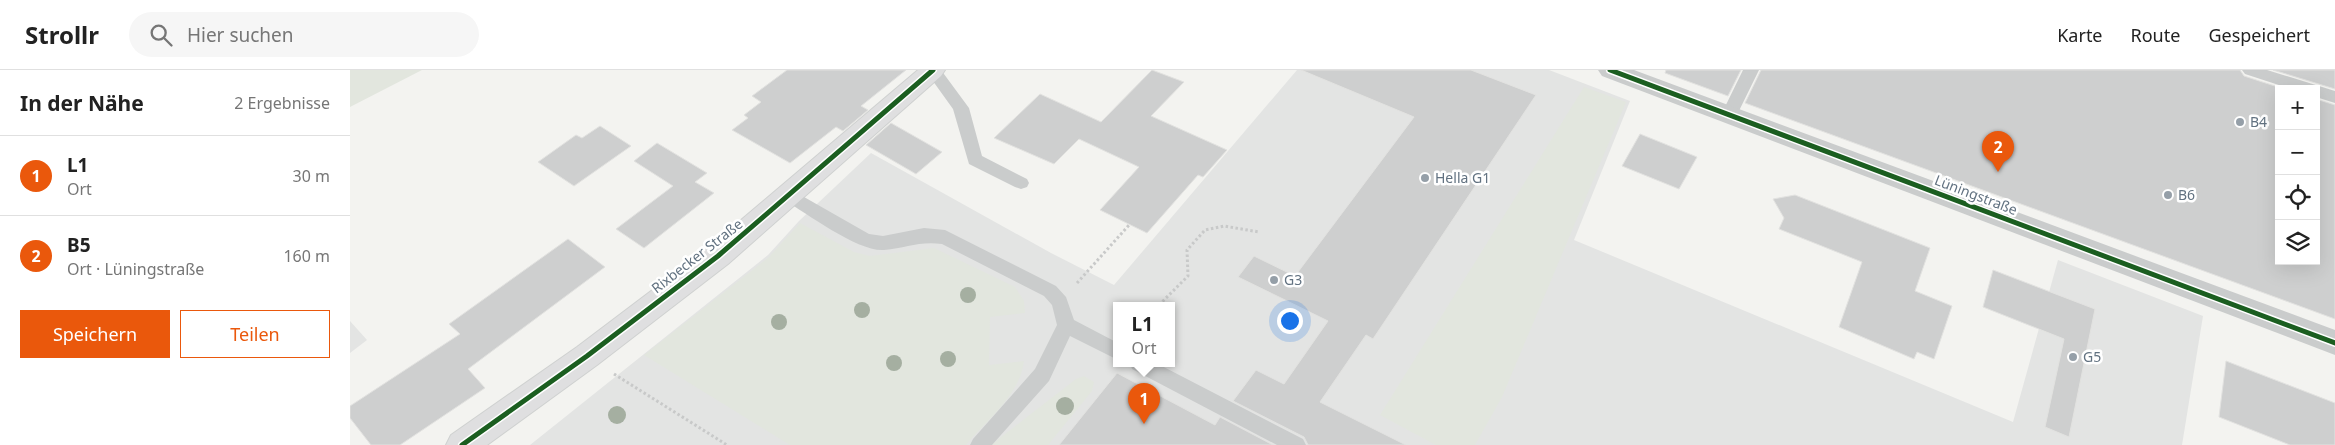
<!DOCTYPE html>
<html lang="de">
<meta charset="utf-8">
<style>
body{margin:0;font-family:"Noto Sans",sans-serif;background:#f6f6f6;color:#222}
.controls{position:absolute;right:15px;top:15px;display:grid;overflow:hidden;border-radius:0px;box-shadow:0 5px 20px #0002}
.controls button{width:45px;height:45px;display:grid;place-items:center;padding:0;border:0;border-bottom:1px solid #e0e0e0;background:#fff;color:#222;font:25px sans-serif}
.you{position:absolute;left:939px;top:250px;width:18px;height:18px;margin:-12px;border:4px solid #fff;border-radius:50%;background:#1a73e8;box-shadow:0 0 0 8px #1a73e833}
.badge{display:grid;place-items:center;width:32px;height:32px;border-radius:50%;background:#ea580c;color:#fff;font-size:16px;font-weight:700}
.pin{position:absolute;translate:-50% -41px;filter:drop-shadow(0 1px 2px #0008)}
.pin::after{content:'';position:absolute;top:26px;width:18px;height:15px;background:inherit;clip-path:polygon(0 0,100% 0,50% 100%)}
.popup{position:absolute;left:763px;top:232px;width:62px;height:65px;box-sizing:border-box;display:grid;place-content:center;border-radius:0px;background:#fff;filter:drop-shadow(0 1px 4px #0005);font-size:16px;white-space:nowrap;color:#767676}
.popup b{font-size:19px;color:#222}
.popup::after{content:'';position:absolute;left:50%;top:100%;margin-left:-10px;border:10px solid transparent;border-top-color:#fff}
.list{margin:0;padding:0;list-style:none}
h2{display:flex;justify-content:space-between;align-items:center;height:65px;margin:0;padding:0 20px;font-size:21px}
h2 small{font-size:16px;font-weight:400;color:#767676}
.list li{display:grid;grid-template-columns:32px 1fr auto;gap:15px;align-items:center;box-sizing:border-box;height:80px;padding:0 20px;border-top:1px solid #e0e0e0}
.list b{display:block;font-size:19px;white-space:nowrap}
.list p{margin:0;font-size:16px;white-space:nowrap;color:#767676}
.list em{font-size:16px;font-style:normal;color:#767676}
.actions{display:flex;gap:10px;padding:15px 20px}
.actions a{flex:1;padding:11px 0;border:1px solid #ea580c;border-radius:0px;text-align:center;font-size:18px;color:#ea580c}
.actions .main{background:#ea580c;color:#fff}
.icon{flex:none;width:28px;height:28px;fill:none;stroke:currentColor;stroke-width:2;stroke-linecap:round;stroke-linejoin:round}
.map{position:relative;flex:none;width:1985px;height:375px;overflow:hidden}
header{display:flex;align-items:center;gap:30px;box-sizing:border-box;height:70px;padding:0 25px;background:#fff;border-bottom:1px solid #e0e0e0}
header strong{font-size:24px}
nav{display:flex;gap:28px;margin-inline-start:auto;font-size:18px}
.search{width:350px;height:45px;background:#f6f6f6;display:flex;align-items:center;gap:12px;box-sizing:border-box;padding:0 18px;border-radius:28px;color:#767676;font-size:19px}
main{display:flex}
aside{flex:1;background:#fff}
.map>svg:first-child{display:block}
.built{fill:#e3e4e3;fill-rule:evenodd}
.green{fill:#e2e6de}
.building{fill:#cecfcf;stroke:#e2e2e0}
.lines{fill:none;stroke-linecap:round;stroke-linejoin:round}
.secondary-casing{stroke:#cfd1d0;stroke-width:2}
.path{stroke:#c8c9c9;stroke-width:3;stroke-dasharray:2.5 2.5;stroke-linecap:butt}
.lane{fill:#cacccc;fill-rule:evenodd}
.street{fill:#cacccc;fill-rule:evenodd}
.secondary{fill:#dfdfe0;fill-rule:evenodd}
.cycleway-casing{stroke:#fff;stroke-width:8}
.cycleway{stroke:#1b5e20;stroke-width:5}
.tree{fill:#a5afa1}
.poi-dot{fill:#959fa8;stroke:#fff;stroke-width:2}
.labels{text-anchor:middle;stroke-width:5;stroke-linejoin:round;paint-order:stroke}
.poi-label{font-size:14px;fill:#627281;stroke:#fff;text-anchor:start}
.street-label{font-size:14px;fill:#627281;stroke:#fff}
</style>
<header>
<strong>Strollr</strong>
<div class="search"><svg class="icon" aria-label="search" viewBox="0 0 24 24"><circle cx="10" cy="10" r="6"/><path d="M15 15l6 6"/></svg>Hier suchen</div>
<nav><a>Karte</a><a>Route</a><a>Gespeichert</a></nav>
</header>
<main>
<aside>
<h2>In der Nähe<small>2 Ergebnisse</small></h2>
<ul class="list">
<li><span class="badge">1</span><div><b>L1</b><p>Ort</p></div><em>30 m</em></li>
<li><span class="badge">2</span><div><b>B5</b><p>Ort · Lüningstraße</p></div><em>160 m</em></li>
</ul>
<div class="actions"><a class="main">Speichern</a><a>Teilen</a></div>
</aside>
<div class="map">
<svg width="1985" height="375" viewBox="0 0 1985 375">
<rect width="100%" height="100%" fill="#f3f3f0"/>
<path class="built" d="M 947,0 L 1199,0 L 1280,31 L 1224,170 L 1663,352 L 1708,190 L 1853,246 L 1832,375 L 180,375 L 418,185 L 449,151 L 521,83 L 701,183 L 764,215 ZM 766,235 L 822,235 L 822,293 L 766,293 Z
M 0,251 L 17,270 L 0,283 Z"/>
<path class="green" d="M 0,0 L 72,0 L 0,37 Z
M 1234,17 L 1276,32 L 1152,327 L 1125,375 L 1086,375 L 1030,345 Z
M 450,153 L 504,182 L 520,186 L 584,178 L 665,217 L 674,231 L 675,243 L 640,247 L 639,295 L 674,291 C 670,325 637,350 616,375 L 440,375 L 294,285 L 419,187 Z
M 734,306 L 744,312 L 742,321 L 698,375 L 641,375 L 726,309 Z"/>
<path class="building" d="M 437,0 L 556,0 L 511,36 L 518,40 L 493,61 L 486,57 L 440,93 L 382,60 L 398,48 L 394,45 L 411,32 L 402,26 Z
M 802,0 L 834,12 L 801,46 L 877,80 L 853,107 L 848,105 L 797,163 L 750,140 L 789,97 L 729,69 L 704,94 L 644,68 L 690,24 L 751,52 Z
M 951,0 L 1121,0 L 1186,25 L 1023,269 L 1016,265 L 970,332 L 1056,375 L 958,375 L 954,367 L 883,331 L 906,300 L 934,314 L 978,251 L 888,207 L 904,186 L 945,206 L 1064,47 Z
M 1316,0 L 1391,0 L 1378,26 L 1315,3 Z
M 1411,0 L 1890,0 L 1894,6 L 1934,19 L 1929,19 L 1929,191 L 1966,191 L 1966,29 L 1985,35 L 1985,249 L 1395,33 Z
M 1923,0 L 1985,0 L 1985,19 Z
M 541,53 L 592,82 L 566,104 L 516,75 Z
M 250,56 L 281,76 L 224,116 L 188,92 L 226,65 L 232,68 Z
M 1290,64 L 1347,87 L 1329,119 L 1272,96 Z
M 307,73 L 357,103 L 345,112 L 364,123 L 294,178 L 266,159 L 323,116 L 284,91 Z
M 1445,125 L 1580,178 L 1565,221 L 1602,236 L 1584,289 L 1567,282 L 1564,289 L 1489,257 L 1512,192 L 1429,159 L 1434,148 L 1423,129 Z
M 218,169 L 255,197 L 118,299 L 135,318 L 50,375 L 21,375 L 0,348 L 0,336 L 110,264 L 99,254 Z
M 1643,200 L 1745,239 L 1719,367 L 1695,357 L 1714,269 L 1633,237 Z
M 1876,291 L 1985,333 L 1985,375 L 1940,375 L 1869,347 Z
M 767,303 L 865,355 L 870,347 L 923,375 L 709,375 Z"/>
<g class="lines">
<defs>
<path id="secondary" d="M 568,0 L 595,0 L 591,6 L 378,194 L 247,295 L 137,375 L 96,375 L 101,365 L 227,277 L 358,178 Z"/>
</defs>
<use href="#secondary" class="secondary-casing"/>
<path class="path" d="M 727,213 L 780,154
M 809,235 L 838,206 L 837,180 L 855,160 L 874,156 L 909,162
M 264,304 L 377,375"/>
<path class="lane" d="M 575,0 L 591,0 L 619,38 L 632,86 L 677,109 L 679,113 L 677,117 L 671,119 L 665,117 L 619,94 L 603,39 Z
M 1393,0 L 1409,0 L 1385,49 L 1379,51 L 1373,49 L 1371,45 Z
M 1892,0 L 1917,0 L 1985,21 L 1985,33 L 1966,27 L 1966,19 L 1941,19 L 1895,4 Z
M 440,119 L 519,164 L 533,166 L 574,158 L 595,160 L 706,216 L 716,227 L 724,250 L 766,272 L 766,289 L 720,266 L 699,311 L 642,375 L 620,375 L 623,369 L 685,299 L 707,255 L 702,235 L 694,226 L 592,174 C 569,171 556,178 534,180 C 508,182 458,144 434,130 L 432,125 L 434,120 Z
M 780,293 L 806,293 L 953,369 L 956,375 L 927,375 L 782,299 Z"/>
<path class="street" d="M 1248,0 L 1284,0 L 1985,260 L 1985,285 L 1252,6 Z"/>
<use href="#secondary" class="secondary"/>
<defs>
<path id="cycleway" d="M 1260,0 L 1985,273
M 112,375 L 237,286 L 368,186 L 583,0"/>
</defs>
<use href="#cycleway" class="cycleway-casing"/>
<use href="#cycleway" class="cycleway"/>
</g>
<g class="tree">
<circle cx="618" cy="225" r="8"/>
<circle cx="512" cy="240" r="8"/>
<circle cx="429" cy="252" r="8"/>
<circle cx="598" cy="289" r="8"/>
<circle cx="544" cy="293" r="8"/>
<circle cx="715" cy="336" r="9"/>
<circle cx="267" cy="345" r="9"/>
</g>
<g class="poi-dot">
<circle cx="1890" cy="52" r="5"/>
<circle cx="1075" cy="108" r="5"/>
<circle cx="1818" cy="125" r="5"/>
<circle cx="924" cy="210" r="5"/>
<circle cx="1723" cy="287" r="5"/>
</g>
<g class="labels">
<g class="poi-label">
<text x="1900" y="57">B4</text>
<text x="1085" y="113">Hella G1</text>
<text x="1828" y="130">B6</text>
<text x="934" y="215">G3</text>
<text x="1733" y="292">G5</text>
</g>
<g class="street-label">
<text transform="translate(1626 125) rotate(21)" y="5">Lüningstraße</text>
<text transform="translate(347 186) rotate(-38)" y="5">Rixbecker Straße</text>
</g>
</g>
</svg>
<div class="controls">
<button>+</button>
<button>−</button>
<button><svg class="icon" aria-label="locate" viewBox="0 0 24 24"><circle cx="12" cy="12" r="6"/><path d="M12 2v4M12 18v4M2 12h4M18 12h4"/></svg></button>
<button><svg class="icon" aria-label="layers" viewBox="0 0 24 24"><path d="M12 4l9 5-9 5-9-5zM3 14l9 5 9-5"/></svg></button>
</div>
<div class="you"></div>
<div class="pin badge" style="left:794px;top:354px">1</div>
<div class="popup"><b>L1</b>Ort</div>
<div class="pin badge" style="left:1648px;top:102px">2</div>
</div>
</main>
